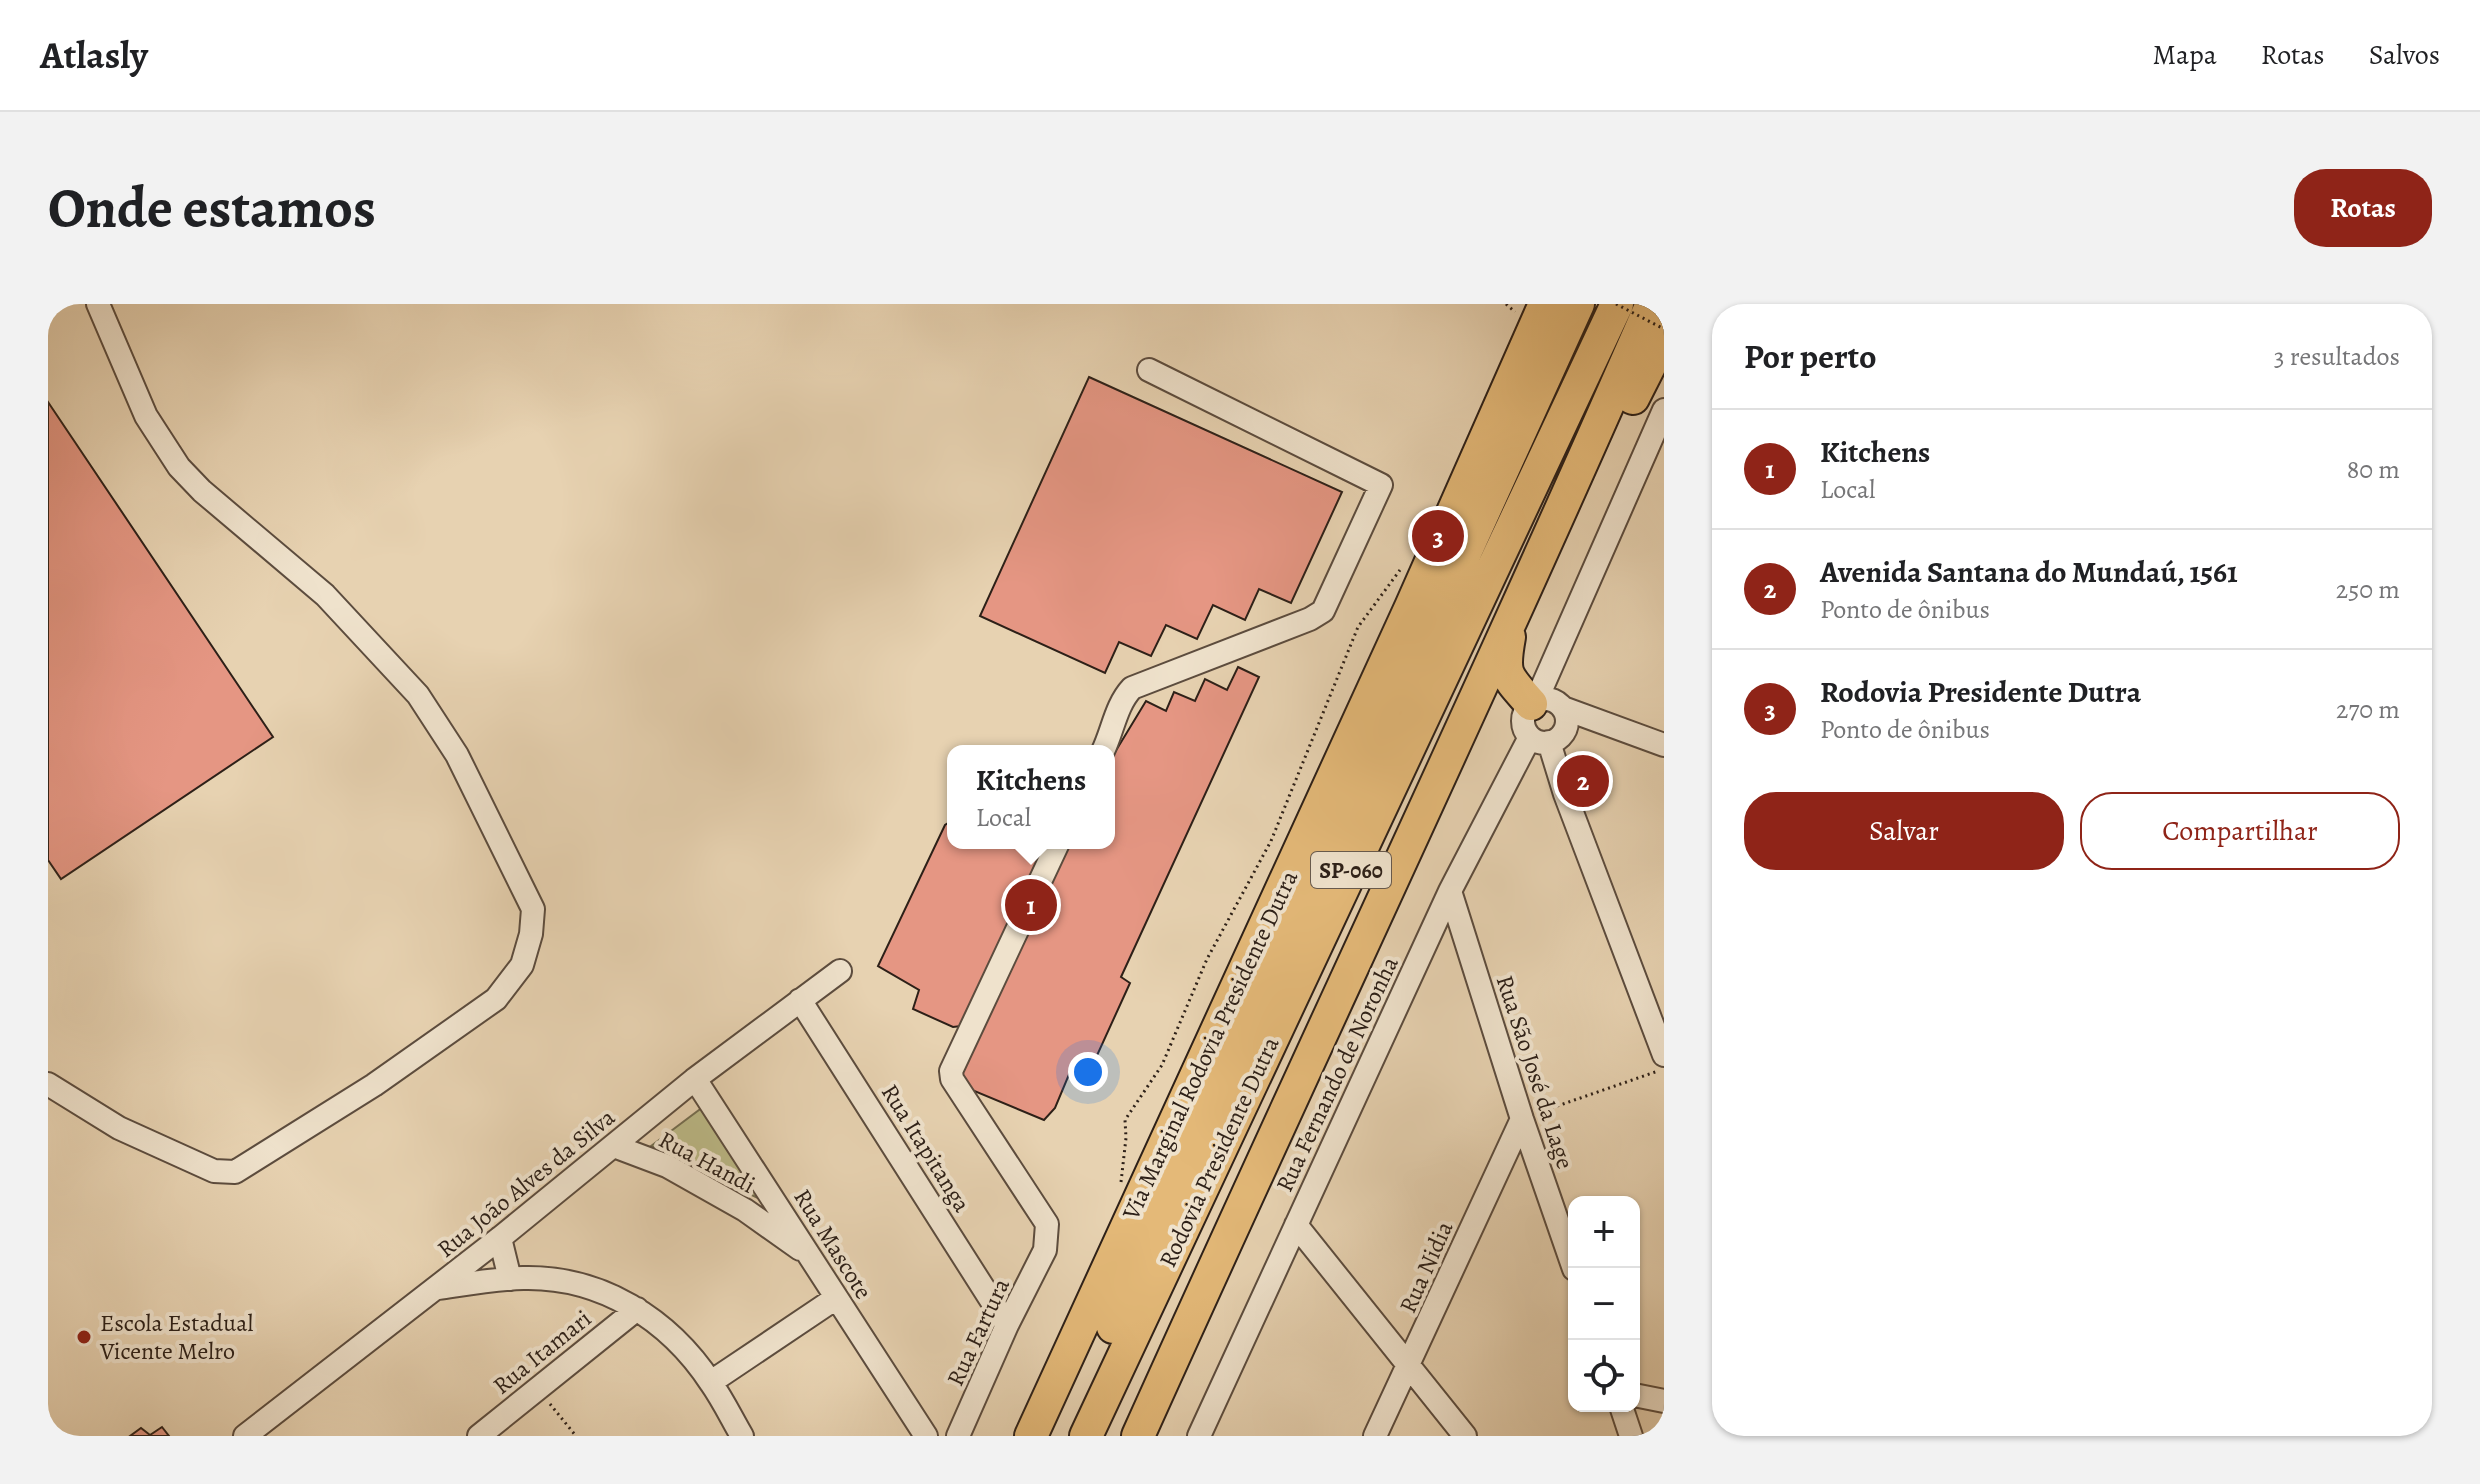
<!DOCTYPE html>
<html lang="pt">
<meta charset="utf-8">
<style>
body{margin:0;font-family:Alegreya,serif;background:#f2f2f2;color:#202124}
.controls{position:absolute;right:24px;bottom:24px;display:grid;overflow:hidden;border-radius:16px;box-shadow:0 2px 6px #0004}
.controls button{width:72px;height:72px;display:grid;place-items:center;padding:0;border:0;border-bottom:2px solid #e0e0e0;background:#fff;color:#202124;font:40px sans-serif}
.you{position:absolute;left:1040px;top:768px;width:28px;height:28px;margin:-20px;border:6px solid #fff;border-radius:50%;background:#1a73e8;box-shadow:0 0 0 12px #1a73e833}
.badge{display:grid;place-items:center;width:52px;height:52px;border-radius:50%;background:#8f2418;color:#fff;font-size:26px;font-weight:700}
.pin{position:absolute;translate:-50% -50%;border:4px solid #fff;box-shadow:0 2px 8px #0006}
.popup{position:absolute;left:899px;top:441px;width:168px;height:104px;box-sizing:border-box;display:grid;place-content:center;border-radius:16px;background:#fff;filter:drop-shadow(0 2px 6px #0005);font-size:26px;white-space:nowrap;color:#757577}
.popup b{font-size:30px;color:#202124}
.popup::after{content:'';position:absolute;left:50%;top:100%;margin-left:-16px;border:16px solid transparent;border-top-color:#fff}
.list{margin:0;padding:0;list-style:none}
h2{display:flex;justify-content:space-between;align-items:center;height:104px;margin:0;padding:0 32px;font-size:34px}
h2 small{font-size:26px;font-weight:400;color:#757577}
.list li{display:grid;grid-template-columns:52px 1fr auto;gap:24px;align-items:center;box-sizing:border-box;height:120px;padding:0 32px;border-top:2px solid #e0e0e0}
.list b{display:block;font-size:30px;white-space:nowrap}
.list p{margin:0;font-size:26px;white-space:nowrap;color:#757577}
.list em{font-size:26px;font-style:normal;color:#757577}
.actions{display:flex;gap:16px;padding:24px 32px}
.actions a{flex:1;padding:18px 0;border:2px solid #8f2418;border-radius:32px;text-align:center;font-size:28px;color:#8f2418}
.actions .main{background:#8f2418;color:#fff}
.icon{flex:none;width:44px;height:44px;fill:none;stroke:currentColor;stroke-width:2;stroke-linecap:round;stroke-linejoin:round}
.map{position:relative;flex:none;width:1616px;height:1132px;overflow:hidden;border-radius:32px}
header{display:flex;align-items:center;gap:48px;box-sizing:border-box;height:112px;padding:0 40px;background:#fff;border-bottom:2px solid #e0e0e0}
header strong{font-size:38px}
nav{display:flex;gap:44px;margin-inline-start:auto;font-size:28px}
.intro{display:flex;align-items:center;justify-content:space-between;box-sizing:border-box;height:192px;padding:0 48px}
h1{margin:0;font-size:56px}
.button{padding:20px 36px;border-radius:32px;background:#8f2418;color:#fff;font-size:28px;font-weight:700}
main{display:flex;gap:48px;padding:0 48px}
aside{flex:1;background:#fff;border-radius:32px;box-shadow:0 2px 6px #0004}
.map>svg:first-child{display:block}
.green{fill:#bcba87;stroke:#746d50;stroke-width:2}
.building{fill:#e59683;stroke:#2d2018;stroke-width:2}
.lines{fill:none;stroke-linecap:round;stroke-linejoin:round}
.minor-casing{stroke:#5c4c3e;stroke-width:26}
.highway-casing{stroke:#2d2018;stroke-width:36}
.path{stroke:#2d2018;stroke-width:3;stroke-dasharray:2 4;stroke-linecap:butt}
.minor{stroke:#efe2cc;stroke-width:22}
.highway{stroke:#e4b978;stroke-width:32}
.path-bridge{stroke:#2d2018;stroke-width:3;stroke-dasharray:2 4;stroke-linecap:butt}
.poi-dot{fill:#8f2418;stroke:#efe2cc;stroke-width:3}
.labels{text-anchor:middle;stroke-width:8;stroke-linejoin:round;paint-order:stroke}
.shield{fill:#efe2cc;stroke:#675a4e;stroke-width:2}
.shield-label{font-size:22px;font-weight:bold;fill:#2d2018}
.street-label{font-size:24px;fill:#2d2018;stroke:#efe2cc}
.poi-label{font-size:24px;fill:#2d2018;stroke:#efe2cc;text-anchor:start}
</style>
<header>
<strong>Atlasly</strong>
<nav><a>Mapa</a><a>Rotas</a><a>Salvos</a></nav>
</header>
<div class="intro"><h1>Onde estamos</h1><a class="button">Rotas</a></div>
<main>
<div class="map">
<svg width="1616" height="1132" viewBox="0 0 1616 1132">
<rect width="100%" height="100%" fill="#e7d2b1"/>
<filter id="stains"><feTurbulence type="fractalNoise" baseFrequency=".0025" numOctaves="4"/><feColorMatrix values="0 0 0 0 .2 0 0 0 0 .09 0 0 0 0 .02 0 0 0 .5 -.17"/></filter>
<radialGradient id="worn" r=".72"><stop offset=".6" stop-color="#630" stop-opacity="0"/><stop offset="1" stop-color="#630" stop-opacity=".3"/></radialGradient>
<path class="green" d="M 655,803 L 712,895 L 603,842 Z"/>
<path class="building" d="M 1041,73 L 1294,188 L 1243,299 L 1211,285 L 1197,316 L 1165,301 L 1149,335 L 1118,321 L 1103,352 L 1071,338 L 1057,369 L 932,312 Z
M 0,98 L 225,433 L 13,575 L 0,556 Z
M 1190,363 L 1211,373 L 1073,673 L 1082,679 L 1041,769 L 1022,768 L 1007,804 L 996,816 L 919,784 L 908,773 L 930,720 L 905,723 L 865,705 L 871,686 L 830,662 L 897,521 L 905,516 L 905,539 L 1061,539 L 1061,458 L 1098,397 L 1118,407 L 1126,388 L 1147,397 L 1157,375 L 1179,386 Z
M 114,1123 L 121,1132 L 82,1132 L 93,1124 L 102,1131 Z"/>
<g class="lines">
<defs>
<path id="minor" d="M1475 417a22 22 0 1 1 44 0a22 22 0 1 1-44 0Z
M 1488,397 L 1616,106
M 1515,404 L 1616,441
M 1501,438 L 1517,490 L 1616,751
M 1055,447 C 1065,426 1068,401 1084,384 L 1262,315 L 1275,307 L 1333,181 L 1101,66
M 1402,587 L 1474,815 L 1526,965
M 752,696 L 959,1021
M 647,775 L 878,1132
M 0,780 L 71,824 L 166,867 L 187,868 L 326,781 L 448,695 L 474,661 L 483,630 L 485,605 L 409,451 L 370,391 L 277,291 L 154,187 L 131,163 L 98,112 L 50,0
M 566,842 L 619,862 L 697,906 L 752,945
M 1248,921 L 1417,1132
M 452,934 L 462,975
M 390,984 C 418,980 446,975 475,974 C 553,972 621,1015 663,1079 C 675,1096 684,1115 694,1132
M 663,1078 L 788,994
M 1586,1091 L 1616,1097
M 1573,1102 L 1583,1132
M 197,1132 L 452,934 L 647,775 L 792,667
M 431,1132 L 589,1005
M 910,1132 L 959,1021 L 997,946 L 999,920 L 904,775 L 903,767 L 1010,539
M 1151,1132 L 1402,587 L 1482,433
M 1327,1132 L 1474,815"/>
<path id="highway" d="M 1585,94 L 1616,33
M 1461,333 C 1454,372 1458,371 1483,400
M 1065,1023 L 1530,0
M 983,1132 L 1363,303 L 1497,0
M 1038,1132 L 1569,0
M 1090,1132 C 1260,754 1438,380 1604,0"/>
</defs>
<use href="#minor" class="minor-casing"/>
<use href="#highway" class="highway-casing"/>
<path class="path" d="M 1458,0 L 1467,8
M 1492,808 L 1610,767
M 1073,878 L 1078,834 L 1077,816 L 1114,761 L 1159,655 L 1223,537 L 1310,323 L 1352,266
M 502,1100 L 528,1132"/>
<use href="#minor" class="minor"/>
<use href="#highway" class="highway"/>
<path class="path-bridge" d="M 1568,0 L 1616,25"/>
</g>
<circle class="poi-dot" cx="36" cy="1033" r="8"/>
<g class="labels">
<rect class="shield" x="1263" y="548" width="80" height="36" rx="6"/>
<g class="shield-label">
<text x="1303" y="574">SP-060</text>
</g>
<g class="street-label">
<text transform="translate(1162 741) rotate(-65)" y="8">Via Marginal Rodovia Presidente Dutra</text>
<text transform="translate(1487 768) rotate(72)" y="8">Rua São José da Lage</text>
<text transform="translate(1289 770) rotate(-65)" y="8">Rua Fernando de Noronha</text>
<text transform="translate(878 844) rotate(58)" y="8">Rua Itapitanga</text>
<text transform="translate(1171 848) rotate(-65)" y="8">Rodovia Presidente Dutra</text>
<text transform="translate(659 858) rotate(28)" y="8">Rua Handi</text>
<text transform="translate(478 879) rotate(-39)" y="8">Rua João Alves da Silva</text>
<text transform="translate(785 940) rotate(58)" y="8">Rua Mascote</text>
<text transform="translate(1378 963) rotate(-66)" y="8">Rua Nidia</text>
<text transform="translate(930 1028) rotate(-65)" y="8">Rua Fartura</text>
<text transform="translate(494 1048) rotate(-39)" y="8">Rua Itamari</text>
</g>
<g class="poi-label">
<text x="52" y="1027">Escola Estadual<tspan x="52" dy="28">Vicente Melro</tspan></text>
</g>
</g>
<rect width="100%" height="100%" filter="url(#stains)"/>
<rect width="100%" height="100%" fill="url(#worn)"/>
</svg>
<div class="controls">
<button>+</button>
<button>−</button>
<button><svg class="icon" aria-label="locate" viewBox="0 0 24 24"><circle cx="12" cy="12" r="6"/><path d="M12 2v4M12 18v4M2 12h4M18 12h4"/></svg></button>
</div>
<div class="you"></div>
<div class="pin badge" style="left:983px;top:601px">1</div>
<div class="popup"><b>Kitchens</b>Local</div>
<div class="pin badge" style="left:1535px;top:477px">2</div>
<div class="pin badge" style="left:1390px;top:232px">3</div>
</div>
<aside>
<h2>Por perto<small>3 resultados</small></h2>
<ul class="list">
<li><span class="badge">1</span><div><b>Kitchens</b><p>Local</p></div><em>80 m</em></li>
<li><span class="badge">2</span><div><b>Avenida Santana do Mundaú, 1561</b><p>Ponto de ônibus</p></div><em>250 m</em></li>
<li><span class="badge">3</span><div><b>Rodovia Presidente Dutra</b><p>Ponto de ônibus</p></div><em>270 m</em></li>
</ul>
<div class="actions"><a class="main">Salvar</a><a>Compartilhar</a></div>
</aside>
</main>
